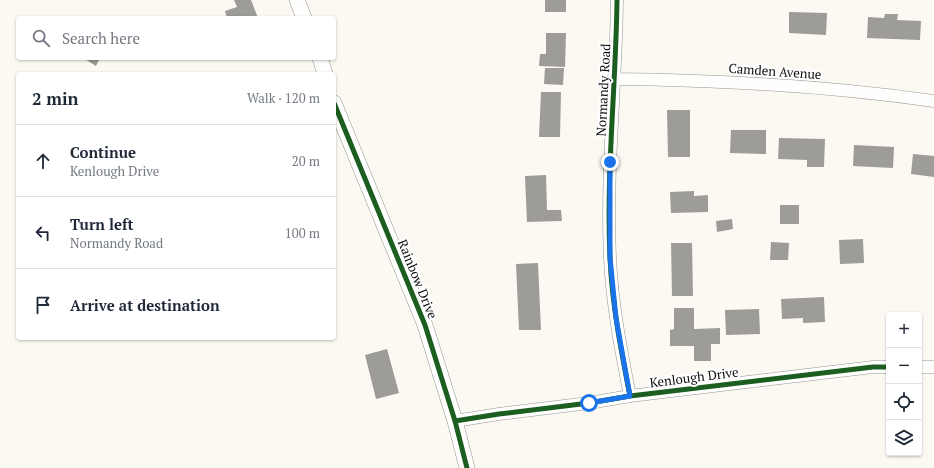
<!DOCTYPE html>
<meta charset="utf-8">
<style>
body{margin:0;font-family:"PT Serif",serif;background:#f2f2f3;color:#1f2937}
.controls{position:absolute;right:12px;bottom:12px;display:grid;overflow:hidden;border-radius:4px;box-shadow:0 1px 3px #0004}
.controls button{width:36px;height:36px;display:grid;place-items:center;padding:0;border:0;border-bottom:1px solid #e0e1e3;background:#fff;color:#1f2937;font:20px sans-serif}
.stop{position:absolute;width:12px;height:12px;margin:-9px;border:3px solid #1a73e8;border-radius:50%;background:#fff}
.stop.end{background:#1a73e8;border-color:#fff;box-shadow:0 1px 4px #0008}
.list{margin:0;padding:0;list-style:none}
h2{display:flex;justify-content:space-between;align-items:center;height:52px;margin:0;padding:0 16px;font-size:17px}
h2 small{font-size:13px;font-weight:400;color:#747a83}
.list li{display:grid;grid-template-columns:26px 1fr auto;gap:12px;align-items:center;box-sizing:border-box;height:72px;padding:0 16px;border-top:1px solid #e0e1e3}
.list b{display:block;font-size:15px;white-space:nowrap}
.list p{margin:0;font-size:13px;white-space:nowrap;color:#747a83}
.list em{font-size:13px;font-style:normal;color:#747a83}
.icon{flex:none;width:22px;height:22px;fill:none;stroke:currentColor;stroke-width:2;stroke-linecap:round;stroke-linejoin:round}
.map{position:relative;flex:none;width:934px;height:468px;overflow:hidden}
.search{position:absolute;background:#fff;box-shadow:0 1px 3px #0004;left:16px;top:16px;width:320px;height:44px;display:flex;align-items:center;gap:10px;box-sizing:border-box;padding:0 14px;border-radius:4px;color:#747a83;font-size:15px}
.panel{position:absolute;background:#fff;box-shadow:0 1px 3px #0004;left:16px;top:72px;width:320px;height:268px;border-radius:4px}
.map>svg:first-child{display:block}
.building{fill:#9e9c98}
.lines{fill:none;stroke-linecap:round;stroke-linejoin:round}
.minor-casing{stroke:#959491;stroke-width:13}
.tertiary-casing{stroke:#959491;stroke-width:16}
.minor{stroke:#fefefd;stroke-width:12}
.tertiary{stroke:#fefefd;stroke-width:15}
.cycleway-casing{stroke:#fff;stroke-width:8}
.cycleway{stroke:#1b5e20;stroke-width:5}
.route{stroke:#1a73e8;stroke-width:5}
.labels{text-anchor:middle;stroke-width:4;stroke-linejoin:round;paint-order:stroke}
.street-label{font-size:13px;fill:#0e0e0e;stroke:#fff}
</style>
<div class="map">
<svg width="934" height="468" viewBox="0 0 934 468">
<rect width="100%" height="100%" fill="#fbf9f2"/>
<path class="building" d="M 234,0 L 251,0 L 258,18 L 227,18 L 225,11 L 237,7 Z
M 545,0 L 566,0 L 566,12 L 545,12 Z
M 789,12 L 827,13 L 826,35 L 789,33 Z
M 885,14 L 898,14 L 897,20 L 921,21 L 920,40 L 867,38 L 868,17 L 884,18 Z
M 546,33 L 566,33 L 565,67 L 539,66 L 540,54 L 546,54 Z
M 83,58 L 100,58 L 96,66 Z
M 545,68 L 564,68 L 563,85 L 544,84 Z
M 541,92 L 561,92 L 560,137 L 539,137 Z
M 667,110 L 690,110 L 690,157 L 668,157 Z
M 731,130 L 766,130 L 766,154 L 730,153 Z
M 779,138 L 825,139 L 824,167 L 807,167 L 807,160 L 778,159 Z
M 854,145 L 894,147 L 893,168 L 853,166 Z
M 913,154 L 934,156 L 934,177 L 911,174 Z
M 546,175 L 547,210 L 561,210 L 562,221 L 527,222 L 525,176 Z
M 694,191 L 694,196 L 708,195 L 708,212 L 671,213 L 670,192 Z
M 780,205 L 799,205 L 799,224 L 780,224 Z
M 732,219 L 733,229 L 717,232 L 716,221 Z
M 863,239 L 864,263 L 840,264 L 839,240 Z
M 771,242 L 789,243 L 788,260 L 770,260 Z
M 671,243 L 692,243 L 693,296 L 672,296 Z
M 538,263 L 541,330 L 519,330 L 516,264 Z
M 824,297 L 825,322 L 803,323 L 803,318 L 782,319 L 781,299 Z
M 674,308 L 694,308 L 694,329 L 720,328 L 720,344 L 711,344 L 711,361 L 694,361 L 694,346 L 670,346 L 670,330 L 674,329 Z
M 759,309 L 760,334 L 726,335 L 725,310 Z
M 387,349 L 399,393 L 376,399 L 365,355 Z"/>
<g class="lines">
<defs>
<path id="minor" d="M 617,0 C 616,86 606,172 610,258 C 612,304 621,350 630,396
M 613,79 C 721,80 828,86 934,101
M 919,367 L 934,367
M 455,421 L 499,414 L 589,403 L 630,396 L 873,367 L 889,367"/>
<path id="tertiary" d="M 297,0 L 304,18
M 320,58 L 325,74
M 334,103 L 425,325 L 455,421 L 467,468"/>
</defs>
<use href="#minor" class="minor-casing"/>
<use href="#tertiary" class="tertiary-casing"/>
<use href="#minor" class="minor"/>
<use href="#tertiary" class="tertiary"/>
<defs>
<path id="cycleway" d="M 617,0 C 616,86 606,172 610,258 C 612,304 621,350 630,396
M 334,103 L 425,325 L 455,421 L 467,468
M 455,421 L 499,414 L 589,403 L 630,396 L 873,367 L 889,367"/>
</defs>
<use href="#cycleway" class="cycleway-casing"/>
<use href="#cycleway" class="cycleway"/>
</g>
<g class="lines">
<path class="route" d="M 589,403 L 630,396 L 616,318 L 610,258 L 610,162"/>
</g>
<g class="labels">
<g class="street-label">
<text transform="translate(775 71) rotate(4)" y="5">Camden Avenue</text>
<text transform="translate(603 90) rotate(-87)" y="5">Normandy Road</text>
<text transform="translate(418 279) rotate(68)" y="5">Rainbow Drive</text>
<text transform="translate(694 377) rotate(-7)" y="5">Kenlough Drive</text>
</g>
</g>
</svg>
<div class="controls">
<button>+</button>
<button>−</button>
<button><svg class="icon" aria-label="locate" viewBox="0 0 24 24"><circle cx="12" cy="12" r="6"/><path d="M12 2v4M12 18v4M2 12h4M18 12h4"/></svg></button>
<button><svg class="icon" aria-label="layers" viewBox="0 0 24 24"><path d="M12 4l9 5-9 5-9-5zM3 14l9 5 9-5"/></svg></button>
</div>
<div class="stop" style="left:589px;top:403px"></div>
<div class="stop end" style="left:610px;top:162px"></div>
<div class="search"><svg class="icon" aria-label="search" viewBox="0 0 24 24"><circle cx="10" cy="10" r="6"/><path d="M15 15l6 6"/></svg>Search here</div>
<section class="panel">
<h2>2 min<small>Walk · 120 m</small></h2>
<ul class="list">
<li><svg class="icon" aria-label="ahead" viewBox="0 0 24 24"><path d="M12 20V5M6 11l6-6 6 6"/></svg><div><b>Continue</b><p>Kenlough Drive</p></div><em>20 m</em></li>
<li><svg class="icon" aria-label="left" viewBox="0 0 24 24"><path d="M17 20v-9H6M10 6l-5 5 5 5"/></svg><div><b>Turn left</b><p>Normandy Road</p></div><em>100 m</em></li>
<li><svg class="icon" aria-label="arrive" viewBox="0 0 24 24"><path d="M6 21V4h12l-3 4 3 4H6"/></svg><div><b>Arrive at destination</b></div></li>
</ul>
</section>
</div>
